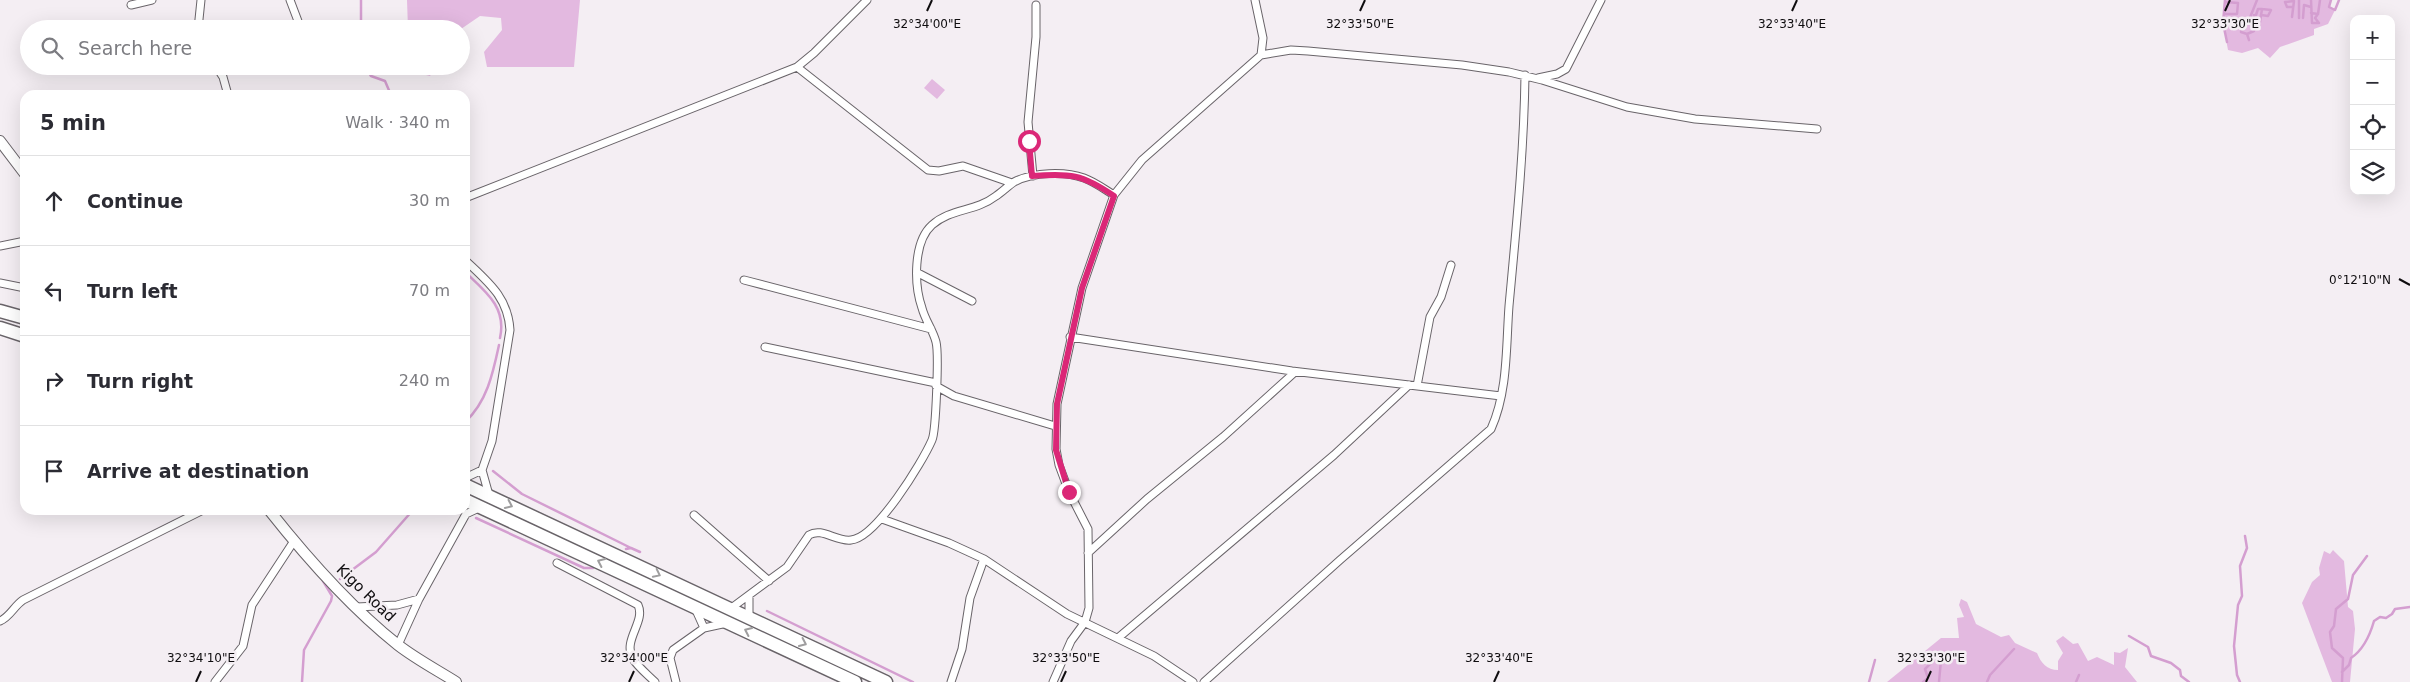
<!DOCTYPE html>
<meta charset="utf-8">
<style>
body{margin:0;font-family:"DejaVu Sans",sans-serif;background:#f2f2f3;color:#2b2b33}
.controls{position:absolute;right:15px;top:15px;display:grid;overflow:hidden;border-radius:10px;box-shadow:0 5px 20px #0002}
.controls button{width:45px;height:45px;display:grid;place-items:center;padding:0;border:0;border-bottom:1px solid #e1e1e2;background:#fff;color:#2b2b33;font:25px sans-serif}
.stop{position:absolute;width:15px;height:15px;margin:-11px;border:4px solid #db2777;border-radius:50%;background:#fff}
.stop.end{background:#db2777;border-color:#fff;box-shadow:0 1px 5px #0008}
.list{margin:0;padding:0;list-style:none}
h2{display:flex;justify-content:space-between;align-items:center;height:65px;margin:0;padding:0 20px;font-size:21px}
h2 small{font-size:16px;font-weight:400;color:#7c7c81}
.list li{display:grid;grid-template-columns:32px 1fr auto;gap:15px;align-items:center;box-sizing:border-box;height:90px;padding:0 20px;border-top:1px solid #e1e1e2}
.list b{display:block;font-size:19px;white-space:nowrap}
.list em{font-size:16px;font-style:normal;color:#7c7c81}
.icon{flex:none;width:28px;height:28px;fill:none;stroke:currentColor;stroke-width:2;stroke-linecap:round;stroke-linejoin:round}
.map{position:relative;flex:none;width:2410px;height:682px;overflow:hidden}
.search{position:absolute;background:#fff;box-shadow:0 5px 20px #0002;left:20px;top:20px;width:450px;height:55px;display:flex;align-items:center;gap:12px;box-sizing:border-box;padding:0 18px;border-radius:28px;color:#7c7c81;font-size:19px}
.panel{position:absolute;background:#fff;box-shadow:0 5px 20px #0002;left:20px;top:90px;width:450px;height:425px;border-radius:15px}
.map>svg:first-child{display:block}
.green{fill:#e3b9e0}
.lines{fill:none;stroke-linecap:round;stroke-linejoin:round}
.stream{stroke:#d49ed0;stroke-width:2.5}
.street-casing{stroke:#696469;stroke-width:9}
.secondary-casing{stroke:#696469;stroke-width:12}
.highway-casing{stroke:#696469;stroke-width:15}
.street{stroke:#fff;stroke-width:7}
.secondary{stroke:#fff;stroke-width:10}
.highway{stroke:#fff;stroke-width:12}
.oneway{stroke:#9f9e9f}
.route{stroke:#db2777;stroke-width:6}
.ticks{fill:none;stroke:#0f0d0f;stroke-width:2}
.labels{text-anchor:middle;stroke-width:5;stroke-linejoin:round;paint-order:stroke}
.street-label{font-size:15px;fill:#0f0d0f;stroke:#f4eef3}
.ticks-label{font-size:12px;text-anchor:middle;fill:#0f0d0f;stroke:#f4eef3;stroke-width:5;stroke-linejoin:round;paint-order:stroke}
</style>
<div class="map">
<svg width="2410" height="682" viewBox="0 0 2410 682">
<rect width="100%" height="100%" fill="#f4eef3"/>
<path class="green" d="M 407,0 L 580,0 L 574,67 L 487,67 L 484,52 L 502,30 L 501,18 L 480,16 L 461,29 L 408,29 Z
M 2225,0 L 2331,0 L 2329,7 L 2335,10 L 2328,24 L 2314,29 L 2314,35 L 2280,47 L 2270,58 L 2258,48 L 2242,53 L 2228,50 L 2223,23 Z
M 410,66 L 436,66 L 430,76 L 410,71 Z
M 932,79 L 945,90 L 937,99 L 924,88 Z
M 2333,550 L 2344,561 L 2348,607 L 2353,611 L 2355,629 L 2350,682 L 2332,682 L 2302,603 L 2312,582 L 2320,575 L 2319,568 L 2324,551 L 2330,554 Z
M 1961,599 L 1967,602 L 1976,624 L 2001,637 L 2009,635 L 2015,643 L 2037,653 C 2041,663 2047,670 2058,670 L 2058,661 L 2063,653 L 2056,641 L 2063,636 L 2073,644 L 2078,643 L 2088,661 L 2097,657 L 2114,665 L 2114,652 L 2120,653 L 2128,648 L 2125,667 L 2137,682 L 1887,682 L 1941,638 L 1959,638 L 1957,618 L 1964,617 L 1959,605 Z"/>
<g class="lines">
<path class="stream" d="M 361,0 L 361,29
M 2225,0 L 2223,23 L 2227,42
M 2299,0 L 2299,18
M 2311,0 L 2312,23 L 2319,23 L 2315,18 L 2318,14 L 2311,13
M 2331,0 L 2329,7 L 2335,10 L 2339,0
M 2293,7 L 2287,7 L 2285,2 L 2294,1
M 2224,14 L 2237,14 L 2238,3 L 2226,2
M 2318,14 L 2320,0
M 2261,15 L 2268,16 L 2271,10 L 2262,9
M 2292,17 L 2294,1
M 2303,18 L 2304,5 L 2311,7
M 2254,28 L 2259,28 L 2262,9 L 2258,9 L 2256,15
M 2247,34 L 2241,32 L 2242,26 L 2247,25 L 2257,0
M 2249,40 L 2247,34 L 2254,31 L 2254,15
M 365,66 L 371,76 L 385,81 L 391,95
M 465,272 C 485,291 507,307 500,338
M 465,422 C 487,402 493,373 499,345
M 493,471 L 522,494 L 631,548
M 476,518 L 584,568 L 593,568
M 626,549 L 631,548 L 640,552
M 340,579 L 376,552 L 413,510
M 767,611 L 913,682
M 2129,636 L 2148,647 L 2151,656 L 2171,663 L 2180,670 L 2181,676 L 2189,682
M 2342,672 L 2349,665 L 2351,658 C 2363,650 2370,635 2374,621 L 2380,617 L 2386,618 L 2392,614 L 2395,609 L 2410,607
M 302,682 L 304,650 L 331,601 L 332,596 L 323,581
M 1869,682 L 1875,660
M 1923,682 L 1928,678 L 1925,669 L 1936,658
M 1939,682 L 1941,660
M 1987,682 L 1990,675 L 2014,649
M 2076,682 L 2079,675
M 2240,682 L 2237,675 L 2234,646 L 2238,605 L 2242,596 L 2240,566 L 2247,548 L 2245,536
M 2342,682 L 2343,658 L 2332,648 L 2330,632 L 2334,626 L 2336,609 L 2348,599 L 2353,575 L 2367,556"/>
<defs>
<path id="street" d="M 290,0 L 301,29
M 1255,0 L 1263,38 L 1261,55
M 131,5 L 152,0
M 198,29 L 201,0
M 216,66 L 223,77 L 228,95
M 797,67 L 928,170 L 939,171 L 963,166 L 1012,183
M 1538,78 L 1557,74 L 1566,69 L 1601,0
M 1033,176 L 1028,122 L 1036,37 L 1036,5
M 465,198 L 797,67 L 814,53 L 867,0
M 0,246 L 25,241
M 465,260 C 488,282 508,297 510,330 L 492,441 L 482,470 L 489,495
M 918,273 L 972,301
M 744,280 L 931,329
M 0,283 L 25,288
M 1070,337 L 1292,371 L 1501,396
M 765,347 L 936,383
M 936,386 L 954,396 L 1055,426
M 1417,386 L 1430,317 L 1441,297 L 1451,265
M 465,478 L 482,470
M 694,515 L 769,581
M 882,519 L 949,543 L 984,559 L 1067,614 L 1154,656 L 1193,682
M 1088,553 L 1147,499 L 1223,437 L 1295,372
M 557,563 L 638,605 C 646,622 622,640 633,659 C 638,667 648,675 655,682
M 749,596 L 749,618
M 357,607 L 397,605 L 419,599
M 695,608 L 704,628
M 730,609 L 787,567 L 809,535 C 822,527 836,542 851,540 C 876,538 922,463 932,440 C 936,431 939,353 936,342 C 933,330 925,320 922,308 C 914,285 913,242 932,225 C 951,208 975,212 996,196 C 1002,192 1008,186 1014,182 C 1033,172 1065,171 1084,178 C 1095,182 1104,189 1114,195
M 0,621 C 10,617 14,606 23,600 L 203,510
M 1118,638 L 1334,455 L 1409,385
M 398,645 L 419,599 L 466,514 L 481,507
M 215,682 L 243,646 L 252,605 L 294,541
M 676,682 L 670,658 L 673,650 L 704,628 L 727,623
M 951,682 L 962,649 L 970,598 L 984,559
M 1053,682 L 1071,641 L 1085,622 L 1089,608 L 1088,529 L 1069,492 L 1059,465 L 1056,449 L 1057,404 L 1082,288 L 1114,195 L 1142,160 L 1261,55 L 1291,50 L 1308,51 L 1462,65 L 1509,72 L 1542,80 L 1627,107 L 1695,119 L 1817,129
M 1204,682 L 1340,560 L 1491,429 C 1508,392 1506,346 1509,306 C 1516,230 1524,152 1525,75"/>
<path id="secondary" d="M 0,141 L 25,174
M 269,510 C 307,558 350,607 398,645 C 416,659 437,670 456,682"/>
<path id="highway" d="M 0,311 L 25,318
M 0,328 L 25,336
M 465,485 L 886,682
M 465,500 L 855,682"/>
</defs>
<use href="#street" class="street-casing"/>
<use href="#secondary" class="secondary-casing"/>
<use href="#highway" class="highway-casing"/>
<use href="#street" class="street"/>
<use href="#secondary" class="secondary"/>
<use href="#highway" class="highway"/>
</g>
<defs><path id="oneway-chevron" d="M-2-3.5L2.5 0L-2 3.5" fill="none" stroke-width="1.6" stroke-linecap="round" stroke-linejoin="round" transform="scale(1.25)"/></defs>
<g class="oneway">
<use href="#oneway-chevron" transform="translate(509 505) rotate(25)"/>
<use href="#oneway-chevron" transform="translate(601 562) rotate(-155)"/>
<use href="#oneway-chevron" transform="translate(657 574) rotate(26)"/>
<use href="#oneway-chevron" transform="translate(748 631) rotate(-155)"/>
<use href="#oneway-chevron" transform="translate(803 643) rotate(25)"/>
</g>
<g class="lines">
<path class="route" d="M 1029,141 L 1032,176 C 1070,173 1082,174 1114,196 L 1082,288 L 1057,404 L 1056,450 L 1069,492"/>
</g>
<path class="ticks" d="M 927,11 L 932,0M 1360,11 L 1365,0M 1792,11 L 1797,0M 2225,11 L 2230,0M 2399,279 L 2410,285M 196,682 L 201,671M 629,682 L 634,671M 1061,682 L 1066,671M 1494,682 L 1499,671M 1926,682 L 1931,671"/>
<g class="labels">
<g class="street-label">
<text transform="translate(366 593) rotate(44)" y="5">Kigo Road</text>
</g>
</g>
<g class="ticks-label">
<text x="927" y="28">32°34'00"E</text>
<text x="1360" y="28">32°33'50"E</text>
<text x="1792" y="28">32°33'40"E</text>
<text x="2225" y="28">32°33'30"E</text>
<text x="2360" y="284">0°12'10"N</text>
<text x="201" y="662">32°34'10"E</text>
<text x="634" y="662">32°34'00"E</text>
<text x="1066" y="662">32°33'50"E</text>
<text x="1499" y="662">32°33'40"E</text>
<text x="1931" y="662">32°33'30"E</text>
</g>
</svg>
<div class="controls">
<button>+</button>
<button>−</button>
<button><svg class="icon" aria-label="locate" viewBox="0 0 24 24"><circle cx="12" cy="12" r="6"/><path d="M12 2v4M12 18v4M2 12h4M18 12h4"/></svg></button>
<button><svg class="icon" aria-label="layers" viewBox="0 0 24 24"><path d="M12 4l9 5-9 5-9-5zM3 14l9 5 9-5"/></svg></button>
</div>
<div class="stop" style="left:1029px;top:141px"></div>
<div class="stop end" style="left:1069px;top:492px"></div>
<div class="search"><svg class="icon" aria-label="search" viewBox="0 0 24 24"><circle cx="10" cy="10" r="6"/><path d="M15 15l6 6"/></svg>Search here</div>
<section class="panel">
<h2>5 min<small>Walk · 340 m</small></h2>
<ul class="list">
<li><svg class="icon" aria-label="ahead" viewBox="0 0 24 24"><path d="M12 20V5M6 11l6-6 6 6"/></svg><div><b>Continue</b></div><em>30 m</em></li>
<li><svg class="icon" aria-label="left" viewBox="0 0 24 24"><path d="M17 20v-9H6M10 6l-5 5 5 5"/></svg><div><b>Turn left</b></div><em>70 m</em></li>
<li><svg class="icon" aria-label="right" viewBox="0 0 24 24"><path d="M7 20v-9h11M14 6l5 5-5 5"/></svg><div><b>Turn right</b></div><em>240 m</em></li>
<li><svg class="icon" aria-label="arrive" viewBox="0 0 24 24"><path d="M6 21V4h12l-3 4 3 4H6"/></svg><div><b>Arrive at destination</b></div></li>
</ul>
</section>
</div>
